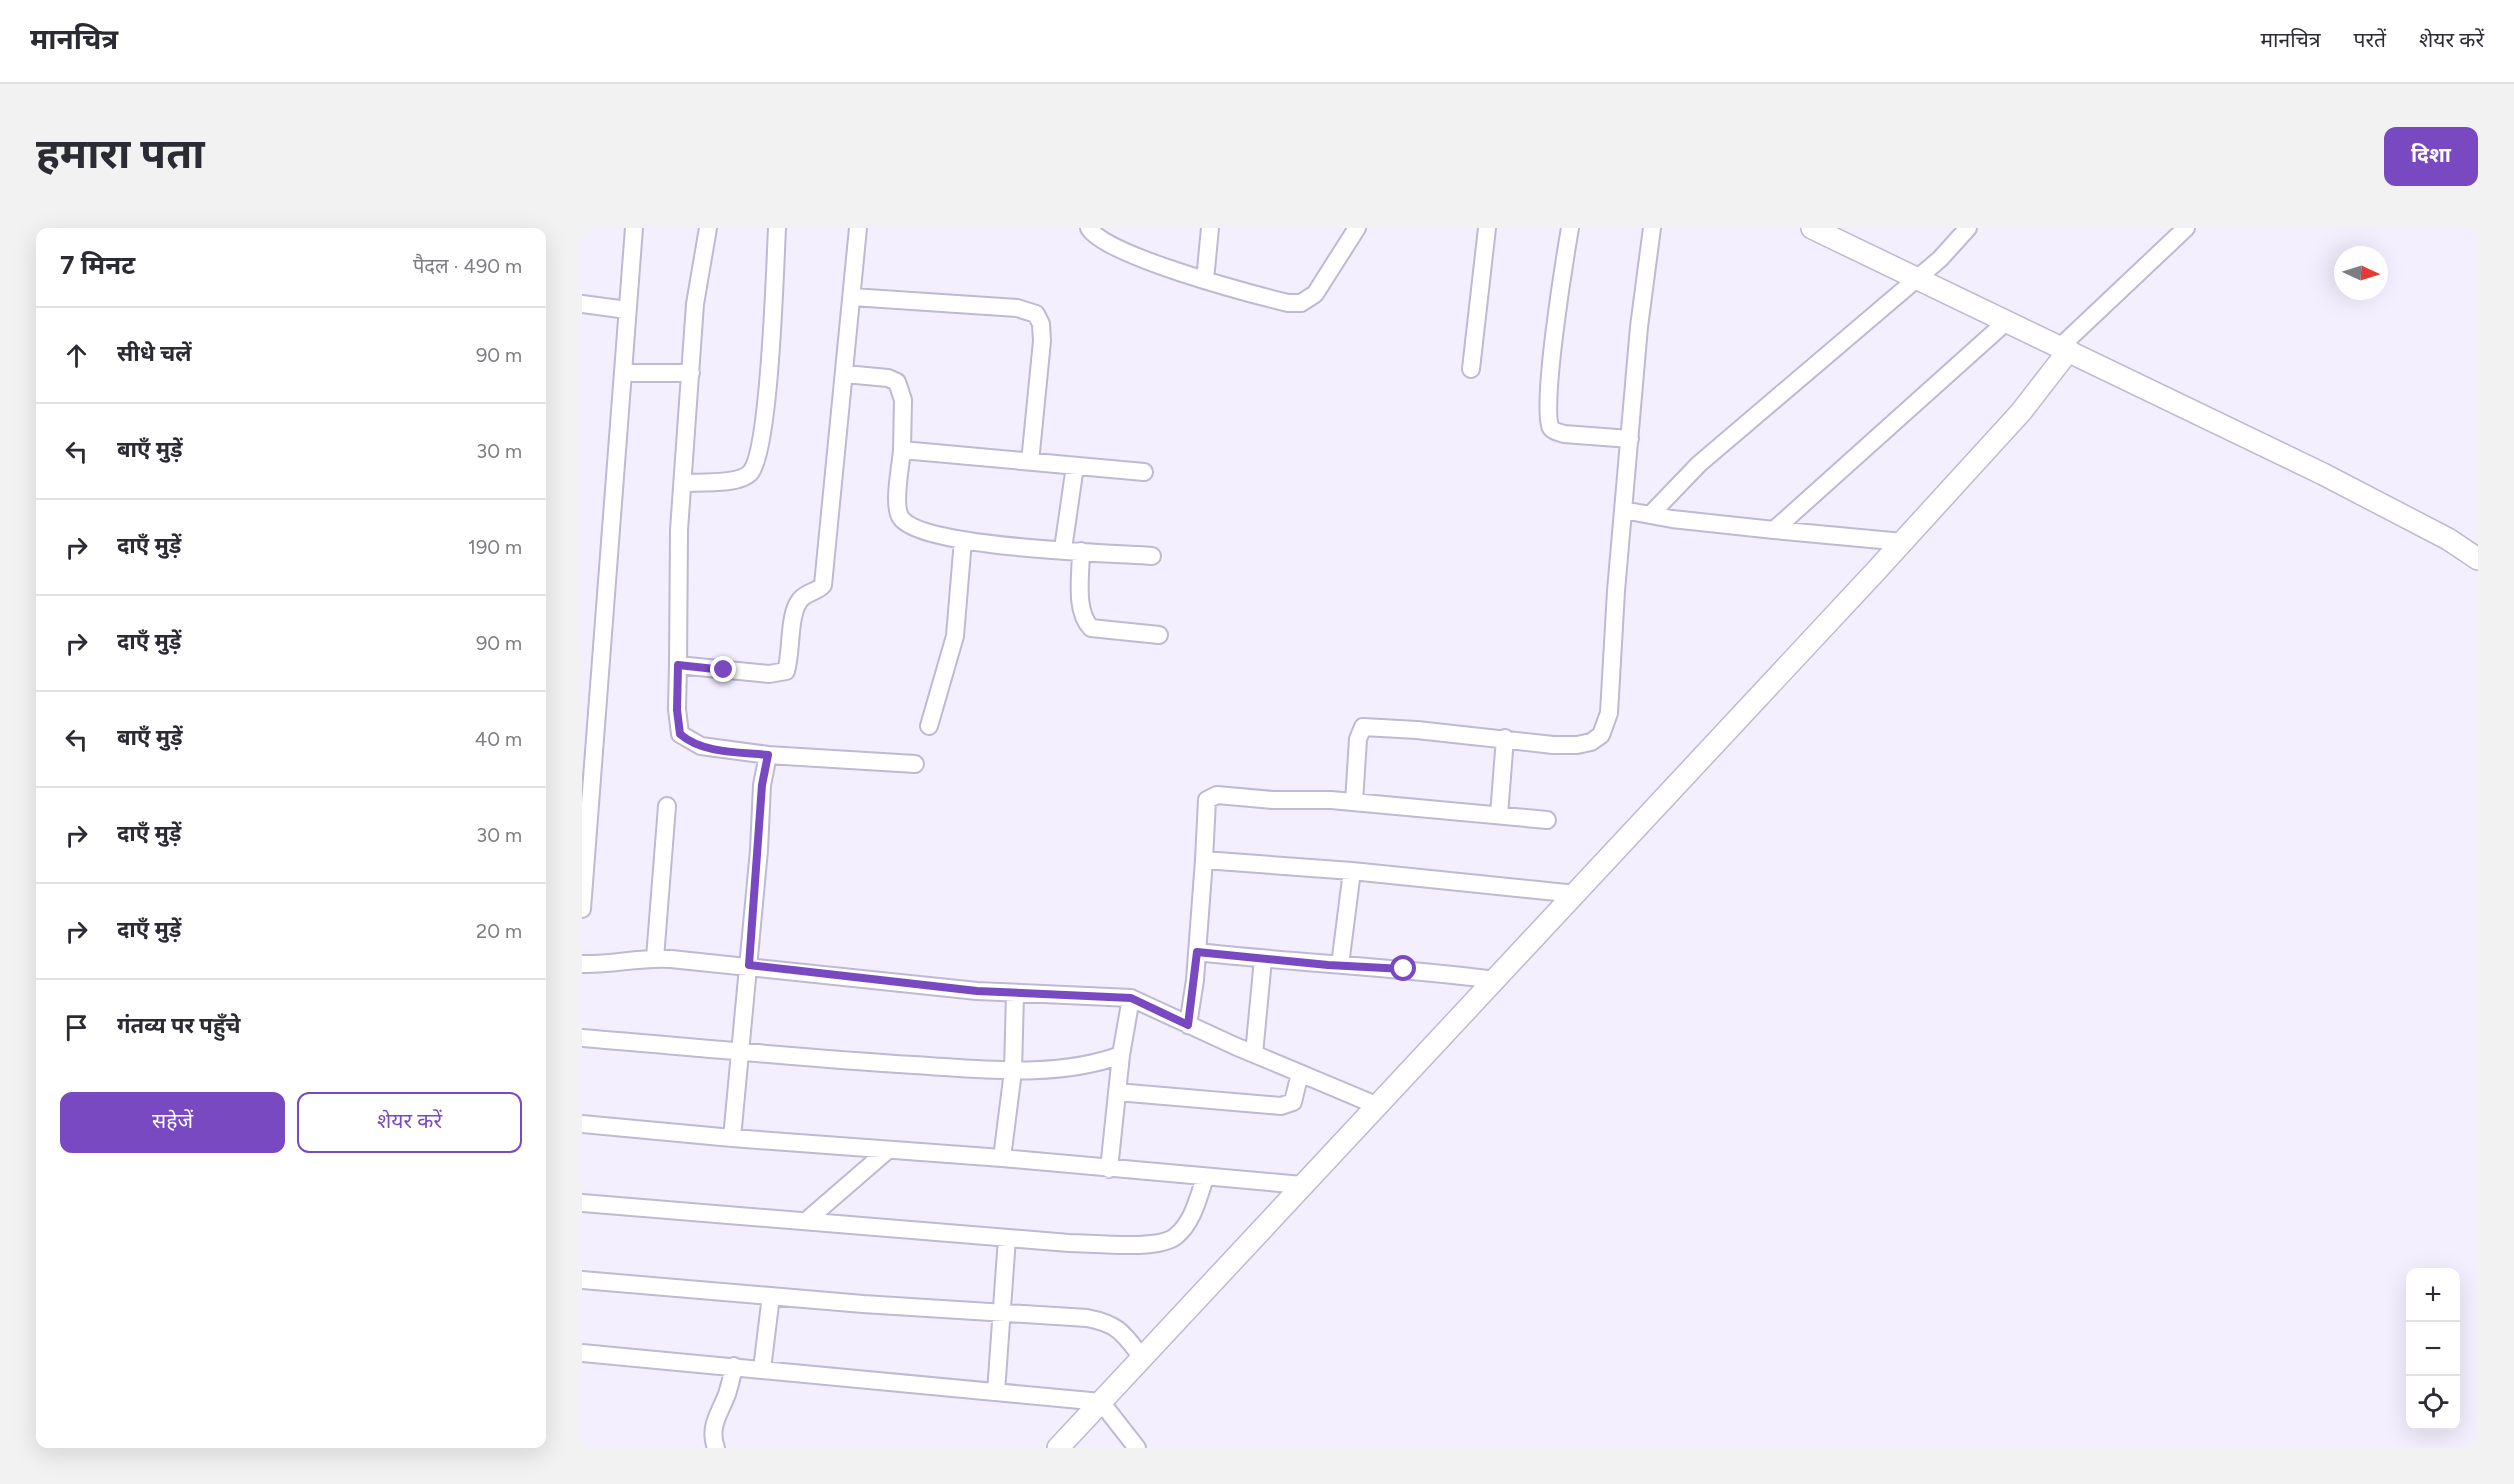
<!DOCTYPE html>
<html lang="hi">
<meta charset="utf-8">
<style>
body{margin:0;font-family:Figtree,"Noto Sans Devanagari",sans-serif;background:#f2f2f3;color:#2b2b33}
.controls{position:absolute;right:18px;bottom:18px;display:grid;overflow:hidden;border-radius:12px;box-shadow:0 6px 24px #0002}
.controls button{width:54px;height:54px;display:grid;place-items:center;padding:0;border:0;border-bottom:2px solid #e1e1e2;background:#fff;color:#2b2b33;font:30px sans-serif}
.compass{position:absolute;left:1752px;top:18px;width:54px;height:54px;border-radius:50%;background:#fff;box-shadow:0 6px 24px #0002;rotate:94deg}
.stop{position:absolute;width:18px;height:18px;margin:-14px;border:4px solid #7849c1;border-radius:50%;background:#fff}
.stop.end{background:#7849c1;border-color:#fff;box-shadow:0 2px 6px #0008}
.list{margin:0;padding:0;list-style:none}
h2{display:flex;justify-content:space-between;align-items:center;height:78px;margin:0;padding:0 24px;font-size:26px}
h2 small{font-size:20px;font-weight:400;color:#7c7c81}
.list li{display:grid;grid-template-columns:39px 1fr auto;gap:18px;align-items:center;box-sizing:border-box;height:96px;padding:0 24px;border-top:2px solid #e1e1e2}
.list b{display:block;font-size:22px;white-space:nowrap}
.list em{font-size:20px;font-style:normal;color:#7c7c81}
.actions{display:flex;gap:12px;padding:18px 24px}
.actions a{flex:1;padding:14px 0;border:2px solid #7849c1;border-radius:12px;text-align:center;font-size:21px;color:#7849c1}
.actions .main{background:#7849c1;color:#fff}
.icon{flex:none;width:33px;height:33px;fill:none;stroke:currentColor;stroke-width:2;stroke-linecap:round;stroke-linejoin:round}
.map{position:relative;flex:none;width:1896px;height:1220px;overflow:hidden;border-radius:12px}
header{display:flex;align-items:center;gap:36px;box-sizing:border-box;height:84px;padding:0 30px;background:#fff;border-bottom:2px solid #e1e1e2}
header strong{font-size:28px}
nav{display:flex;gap:33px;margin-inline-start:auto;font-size:21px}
.intro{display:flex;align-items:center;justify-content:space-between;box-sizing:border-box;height:144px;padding:0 36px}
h1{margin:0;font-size:42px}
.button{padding:15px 27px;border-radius:12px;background:#7849c1;color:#fff;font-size:21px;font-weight:700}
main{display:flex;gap:36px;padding:0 36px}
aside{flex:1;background:#fff;border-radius:12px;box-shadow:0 6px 24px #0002}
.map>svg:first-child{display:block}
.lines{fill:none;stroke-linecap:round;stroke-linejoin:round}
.minor-casing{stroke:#bfb9d1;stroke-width:20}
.tertiary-casing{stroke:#bfb9d1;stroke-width:24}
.minor{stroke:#fff;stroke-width:16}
.tertiary{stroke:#fff;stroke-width:21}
.route{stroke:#7849c1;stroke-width:8}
</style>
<header>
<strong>मानचित्र</strong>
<nav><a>मानचित्र</a><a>परतें</a><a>शेयर करें</a></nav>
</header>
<div class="intro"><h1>हमारा पता</h1><a class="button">दिशा</a></div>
<main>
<aside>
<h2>7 मिनट<small>पैदल · 490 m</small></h2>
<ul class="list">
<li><svg class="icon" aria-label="ahead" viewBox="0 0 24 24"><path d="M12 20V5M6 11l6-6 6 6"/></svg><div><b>सीधे चलें</b></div><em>90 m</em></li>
<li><svg class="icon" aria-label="left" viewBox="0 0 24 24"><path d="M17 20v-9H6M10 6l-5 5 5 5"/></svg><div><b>बाएँ मुड़ें</b></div><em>30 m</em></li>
<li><svg class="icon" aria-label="right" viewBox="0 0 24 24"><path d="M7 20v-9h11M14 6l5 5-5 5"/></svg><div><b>दाएँ मुड़ें</b></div><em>190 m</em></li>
<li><svg class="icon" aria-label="right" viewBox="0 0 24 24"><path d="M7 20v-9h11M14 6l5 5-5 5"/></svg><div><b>दाएँ मुड़ें</b></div><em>90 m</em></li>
<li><svg class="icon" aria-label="left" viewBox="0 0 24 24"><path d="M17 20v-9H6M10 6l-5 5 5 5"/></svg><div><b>बाएँ मुड़ें</b></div><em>40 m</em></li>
<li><svg class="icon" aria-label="right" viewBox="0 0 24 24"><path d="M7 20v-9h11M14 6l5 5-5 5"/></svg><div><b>दाएँ मुड़ें</b></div><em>30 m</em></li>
<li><svg class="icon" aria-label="right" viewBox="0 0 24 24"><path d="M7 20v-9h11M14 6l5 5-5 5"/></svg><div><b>दाएँ मुड़ें</b></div><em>20 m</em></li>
<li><svg class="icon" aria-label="arrive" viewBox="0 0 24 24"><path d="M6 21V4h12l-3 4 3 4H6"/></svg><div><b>गंतव्य पर पहुँचे</b></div></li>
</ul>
<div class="actions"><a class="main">सहेजें</a><a>शेयर करें</a></div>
</aside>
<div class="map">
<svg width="1896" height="1220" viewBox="0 0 1896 1220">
<rect width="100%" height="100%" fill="#f3effe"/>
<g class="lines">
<defs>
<path id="minor" d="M 507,0 C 524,28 669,66 706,75 L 719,75 L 733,66 L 775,0
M 988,0 C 983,29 958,182 969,200 C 972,204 977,204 982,206 L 1048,211
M 623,52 L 628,0
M 270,69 L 435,80 L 454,86 L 459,96 L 460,113 L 448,234
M 0,76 L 45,82
M 1479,118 L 1604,0
M 889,141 L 905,0
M 42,145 L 109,145
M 263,146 L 306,150 L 315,154 L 321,172 L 320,222 L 562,244
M 320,222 C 319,237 310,278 319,290 C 341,320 526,325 570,328
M 101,255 C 117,254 157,257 168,245 C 188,224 193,39 195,0
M 1041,282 L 1090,291 L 1192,302 L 1425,93
M 1068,287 L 1117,236 L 1358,31 L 1386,0
M 1192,302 L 1321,314
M 481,321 L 493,238
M 499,323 C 499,346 492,382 509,400 L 577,407
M 96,437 L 97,302 L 113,76 L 126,0
M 347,498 L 373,408 L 381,312
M 186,527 L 119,518 L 98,506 L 95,481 L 96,437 L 187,446 L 204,443 C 210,424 206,387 218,372 C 224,364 235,364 241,357 L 276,0
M 772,574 L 776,511 L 781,499 L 835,502 L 971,517 L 995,517 L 1009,514 L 1019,507 L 1027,485 L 1034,363 L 1057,99 L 1070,0
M 917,587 L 923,510
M 622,632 L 625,572 L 635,567 L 691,572 L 749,572 L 965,592
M 0,681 L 52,0
M 615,724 C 715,735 814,739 914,752
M 73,730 L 85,578
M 0,736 C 31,737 57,729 89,731 L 395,763 L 549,770
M 758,737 L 770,643
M 606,797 L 613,752 L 622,632 L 770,643 L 994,666
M 0,810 C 110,819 221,830 331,837 C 401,841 473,851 539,827 L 549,770 L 653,818 L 796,878
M 672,826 L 681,731
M 535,864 L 699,878 L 711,874 L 718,845
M 0,896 L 150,910 L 177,622 L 180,557 L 186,527 L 333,536
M 150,910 L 420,930 L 720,957
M 420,930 L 431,843 L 433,766
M 527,941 L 539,827
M 0,975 L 487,1015 C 511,1015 577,1023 594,1008 C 611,994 616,970 623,950
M 224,993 L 306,922
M 0,1052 L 281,1076 L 505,1090 C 537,1096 542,1106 561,1131
M 0,1125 L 519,1174 L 555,1220
M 180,1141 L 189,1068
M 414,1164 L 425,1010
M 134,1220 C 126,1199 138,1185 145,1166 C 148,1157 150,1148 152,1138"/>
<path id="tertiary" d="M 1230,0 L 1741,246 L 1866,311 L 1896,331
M 476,1220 L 1293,344 L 1439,184 L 1487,122"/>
</defs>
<use href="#minor" class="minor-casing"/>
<use href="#tertiary" class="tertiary-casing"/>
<use href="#minor" class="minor"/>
<use href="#tertiary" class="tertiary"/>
</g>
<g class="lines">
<path class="route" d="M 142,442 L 96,437 L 95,482 L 98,506 C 121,526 158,524 186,527 L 180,557 L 167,737 L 395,763 L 549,770 L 606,797 L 615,724 L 746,737 L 822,741"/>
</g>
</svg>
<div class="controls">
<button>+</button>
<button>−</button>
<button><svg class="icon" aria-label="locate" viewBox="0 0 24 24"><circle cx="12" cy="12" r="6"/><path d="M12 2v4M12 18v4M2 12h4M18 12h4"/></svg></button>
</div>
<svg class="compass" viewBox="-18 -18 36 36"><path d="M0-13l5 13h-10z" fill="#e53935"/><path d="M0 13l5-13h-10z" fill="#7c7c81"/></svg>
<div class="stop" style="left:822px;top:741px"></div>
<div class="stop end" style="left:142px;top:442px"></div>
</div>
</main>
